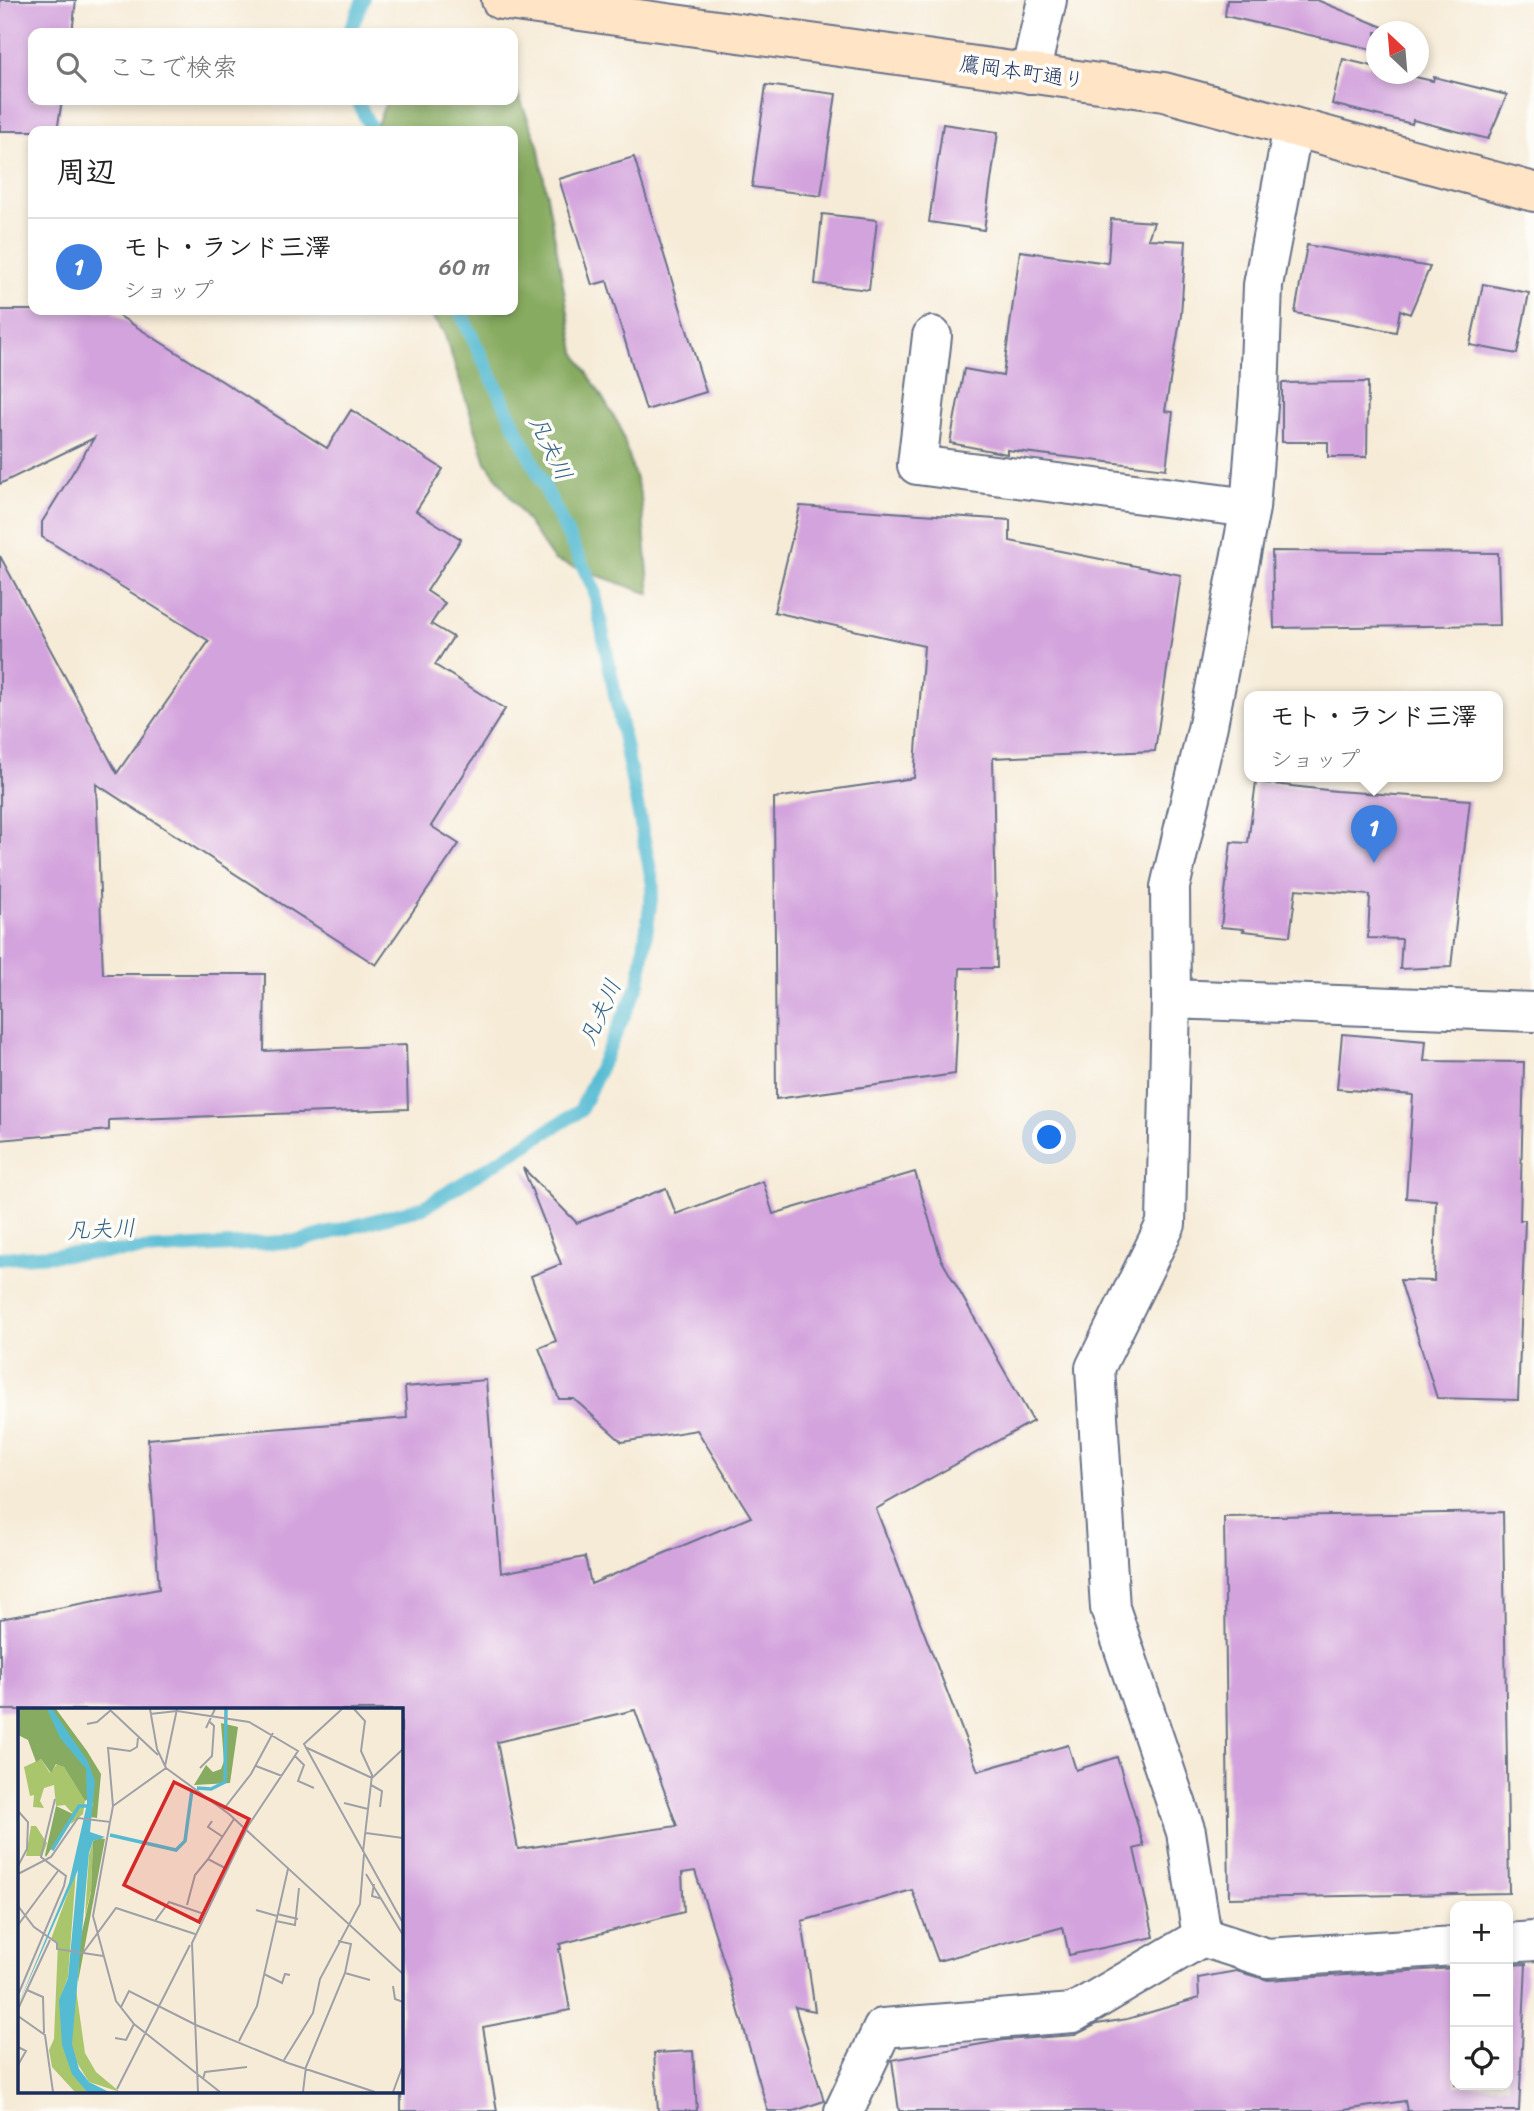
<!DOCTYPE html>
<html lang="ja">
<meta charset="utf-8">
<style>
body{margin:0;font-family:Sriracha,"Klee One",sans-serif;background:#f2f2f2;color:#222}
.controls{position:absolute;right:21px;bottom:21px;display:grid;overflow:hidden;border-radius:14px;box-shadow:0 4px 10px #0003}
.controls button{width:63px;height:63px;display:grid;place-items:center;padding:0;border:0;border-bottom:2px solid #e0e0e0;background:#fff;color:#222;font:35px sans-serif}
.compass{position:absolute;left:1366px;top:21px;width:63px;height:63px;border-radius:50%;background:#fff;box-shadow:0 4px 10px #0003;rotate:334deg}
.you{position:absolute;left:1050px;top:1138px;width:24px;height:24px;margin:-18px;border:5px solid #fff;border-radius:50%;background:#1a73e8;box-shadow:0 0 0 10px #1a73e833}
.badge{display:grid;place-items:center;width:46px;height:46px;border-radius:50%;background:#db2777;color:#fff;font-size:23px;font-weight:700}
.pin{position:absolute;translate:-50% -58px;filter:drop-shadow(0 2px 4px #0008)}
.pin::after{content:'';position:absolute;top:37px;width:24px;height:21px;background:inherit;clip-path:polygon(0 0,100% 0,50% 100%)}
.popup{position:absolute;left:1244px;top:691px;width:259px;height:91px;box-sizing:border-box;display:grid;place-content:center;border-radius:14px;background:#fff;filter:drop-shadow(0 2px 5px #0005);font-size:23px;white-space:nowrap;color:#767676}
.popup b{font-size:26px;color:#222}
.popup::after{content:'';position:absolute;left:50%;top:100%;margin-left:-14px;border:14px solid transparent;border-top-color:#fff}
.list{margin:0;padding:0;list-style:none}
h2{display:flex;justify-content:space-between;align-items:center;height:91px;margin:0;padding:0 28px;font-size:30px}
h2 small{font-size:23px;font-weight:400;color:#767676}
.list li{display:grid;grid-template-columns:46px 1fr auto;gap:21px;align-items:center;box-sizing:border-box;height:98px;padding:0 28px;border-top:2px solid #e0e0e0}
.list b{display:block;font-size:26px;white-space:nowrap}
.list p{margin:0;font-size:23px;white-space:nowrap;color:#767676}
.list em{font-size:23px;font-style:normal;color:#767676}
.icon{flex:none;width:38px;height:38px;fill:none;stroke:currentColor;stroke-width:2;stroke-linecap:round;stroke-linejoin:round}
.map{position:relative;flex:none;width:1534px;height:2111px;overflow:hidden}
.search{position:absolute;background:#fff;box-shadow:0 4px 10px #0003;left:28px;top:28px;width:490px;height:77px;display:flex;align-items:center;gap:18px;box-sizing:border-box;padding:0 24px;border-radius:14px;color:#767676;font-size:26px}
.panel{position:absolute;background:#fff;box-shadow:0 4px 10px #0003;left:28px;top:126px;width:490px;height:189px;border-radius:14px}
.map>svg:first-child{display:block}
.forest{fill:#87ab60;stroke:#516d5f;stroke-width:2}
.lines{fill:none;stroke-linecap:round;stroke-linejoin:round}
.stream{stroke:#55bbd3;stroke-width:14}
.building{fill:#d3a3dd;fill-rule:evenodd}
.street-casing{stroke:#687188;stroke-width:42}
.secondary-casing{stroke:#687188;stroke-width:42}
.street{stroke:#fff;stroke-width:38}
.secondary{stroke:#ffe4c6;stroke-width:38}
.labels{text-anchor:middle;stroke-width:7;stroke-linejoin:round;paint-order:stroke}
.street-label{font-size:21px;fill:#1b2f5e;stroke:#fdfcf7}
.water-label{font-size:23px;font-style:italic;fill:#2f6087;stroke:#fdfcf7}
.inset-river{fill:none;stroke:#55bbd3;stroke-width:3.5}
.inset-road{fill:none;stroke:#9ea0a7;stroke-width:2}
.view{fill:#d62828;fill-opacity:0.15;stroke:#d62828;stroke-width:3.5}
.inset-edge{fill:none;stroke:#1b2f5e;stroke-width:3.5}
</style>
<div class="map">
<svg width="1534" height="2111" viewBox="0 0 1534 2111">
<rect width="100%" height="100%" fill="#fdfcf7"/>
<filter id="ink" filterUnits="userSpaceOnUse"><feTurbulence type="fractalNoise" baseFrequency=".0143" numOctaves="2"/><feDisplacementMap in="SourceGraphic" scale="14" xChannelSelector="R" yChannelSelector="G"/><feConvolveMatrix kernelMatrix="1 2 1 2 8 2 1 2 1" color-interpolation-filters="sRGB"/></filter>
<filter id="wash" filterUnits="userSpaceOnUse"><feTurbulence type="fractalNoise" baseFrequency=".00686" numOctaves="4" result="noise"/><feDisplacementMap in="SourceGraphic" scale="28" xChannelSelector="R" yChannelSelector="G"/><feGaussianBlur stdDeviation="1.57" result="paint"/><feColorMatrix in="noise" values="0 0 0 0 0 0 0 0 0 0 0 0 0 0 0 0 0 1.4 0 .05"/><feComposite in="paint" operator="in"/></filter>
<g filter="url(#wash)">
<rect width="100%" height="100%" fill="#f6ebd7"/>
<path class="forest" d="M 513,81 L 538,145 L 575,352 L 620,427 L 641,497 L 650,594 L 554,560 L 486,462 L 444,332 L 426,310 L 513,310 L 513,131 L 374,131 L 387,100 L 513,100 Z"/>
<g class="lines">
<path class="stream" d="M 349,33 L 363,0
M 357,100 L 372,131
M 0,1258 L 300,1241 L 424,1207 L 580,1111 L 639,983 L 653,885 L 594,589 L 459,310"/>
</g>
<g id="blocks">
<path class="building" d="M 0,0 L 76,0 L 72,33 L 33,33 L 33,100 L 62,100 L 57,131 L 0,131 Z
M 1227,0 L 1317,0 L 1395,32 L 1376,32 L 1376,50 L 1225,16 Z
M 1343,59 L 1376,67 L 1376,74 L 1402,74 L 1433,81 L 1434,77 L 1507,95 L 1488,139 L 1413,120 L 1412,124 L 1332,104 Z
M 766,85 L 836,94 L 821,196 L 752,187 Z
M 943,124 L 998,132 L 984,230 L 929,222 Z
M 634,157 L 706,392 L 646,410 L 607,281 L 592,285 L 559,179 Z
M 822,214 L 877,220 L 869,290 L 815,284 Z
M 1111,219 L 1154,222 L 1148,239 L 1186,241 L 1181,315 L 1165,411 L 1173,412 L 1166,469 L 1007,450 L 1007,454 L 950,443 L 964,369 L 1003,376 L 1020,251 L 1108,263 Z
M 1307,245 L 1430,267 L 1410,314 L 1400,310 L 1396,332 L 1295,313 Z
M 1483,284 L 1529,293 L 1517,354 L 1470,345 Z
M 0,310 L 110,310 L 327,448 L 351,410 L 443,469 L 416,511 L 461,539 L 427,591 L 445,603 L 431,624 L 453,637 L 435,665 L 505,709 L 431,826 L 459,844 L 376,965 L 96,784 L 103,974 L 265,974 L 264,1051 L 406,1045 L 408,1109 L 109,1120 L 109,1130 L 0,1140 L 0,556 L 117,773 L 209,641 L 42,537 L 42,522 L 94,438 L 0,484 Z
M 1368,382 L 1367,457 L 1328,457 L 1328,442 L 1282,442 L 1282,383 Z
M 800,506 L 1010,520 L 1010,541 L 1181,575 L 1155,751 L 993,758 L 997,968 L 960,968 L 955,1074 L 776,1099 L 774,798 L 914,778 L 924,646 L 774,612 Z
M 1272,551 L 1498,553 L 1500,625 L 1274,628 Z
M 1256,782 L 1336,791 L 1470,800 L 1451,967 L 1400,969 L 1402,939 L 1368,938 L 1370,895 L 1296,889 L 1290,936 L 1243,931 L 1244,929 L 1221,927 L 1231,842 L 1248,843 Z
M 1342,1034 L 1426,1041 L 1424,1061 L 1524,1062 L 1520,1220 L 1525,1220 L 1518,1400 L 1437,1398 L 1400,1280 L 1434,1281 L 1436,1200 L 1406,1198 L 1413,1095 L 1337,1089 Z
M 523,1168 L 577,1223 L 666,1188 L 676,1214 L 763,1181 L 773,1214 L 915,1172 L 941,1259 L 1033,1421 L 876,1509 L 978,1771 L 1068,1745 L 1076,1770 L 1117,1757 L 1144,1846 L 1134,1849 L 1154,1937 L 1069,1955 L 1063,1927 L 938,1961 L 912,1890 L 802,1921 L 815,2011 L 795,2007 L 824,2101 L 794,2111 L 768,2111 L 727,1971 L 695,1871 L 682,1873 L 684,1912 L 560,1944 L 561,1949 L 559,1949 L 570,2010 L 483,2027 L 497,2111 L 401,2111 L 401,1710 L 0,1710 L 0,1619 L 159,1589 L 148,1439 L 407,1418 L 405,1387 L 486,1380 L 501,1573 L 585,1557 L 591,1584 L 751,1517 L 697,1430 L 622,1442 L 574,1399 L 559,1399 L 539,1348 L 556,1341 L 531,1276 L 561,1264 ZM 635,1710 L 677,1826 L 518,1849 L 497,1742 Z
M 1503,1512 L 1509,1893 L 1229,1898 L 1224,1517 Z
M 1526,1964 L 1519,2111 L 1407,2111 L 1405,2101 L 1338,2111 L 899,2111 L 892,2060 L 1004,2040 L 1075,2035 L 1097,2024 L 1127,2019 L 1199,1998 L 1198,1978 L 1236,1971 L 1268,1980 L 1455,1968 L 1455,2085 L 1508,2085 L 1508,1965 Z
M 693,2051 L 697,2111 L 658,2111 L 654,2053 Z"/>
</g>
</g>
<g filter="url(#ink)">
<use href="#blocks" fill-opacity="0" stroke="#687188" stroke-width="2"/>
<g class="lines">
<defs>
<path id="street" d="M 1030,74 L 1047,0
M 932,336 L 917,465 L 1250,508
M 1171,999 L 1170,887 L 1208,725 L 1250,508 L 1259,393 L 1263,285 L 1293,127
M 1202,1937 L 1186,1832 L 1110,1608 L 1095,1368 L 1166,1224 L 1171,999 L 1534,1012
M 1508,1943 L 1534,1941
M 844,2111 L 883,2028 L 1073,2013 L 1202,1937 L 1267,1958 L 1455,1946"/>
<path id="secondary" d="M 501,0 L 1164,92 L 1534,192"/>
</defs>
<use href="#street" class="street-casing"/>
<use href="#secondary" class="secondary-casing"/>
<use href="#street" class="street"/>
<use href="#secondary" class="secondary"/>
</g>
</g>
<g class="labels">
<g class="street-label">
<text transform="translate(1022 72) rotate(8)" y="7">鷹岡本町通り</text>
</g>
<g class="water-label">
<text transform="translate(551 448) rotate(64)" y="8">凡夫川</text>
<text transform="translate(600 1012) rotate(-66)" y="8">凡夫川</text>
<text transform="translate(101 1229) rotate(-3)" y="8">凡夫川</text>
</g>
</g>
<g transform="translate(18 1708)">
<rect width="385" height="385" fill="#f6ebd7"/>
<path d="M 23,51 L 32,65 L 39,56 L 46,59 L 67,93 L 65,106 L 53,116 L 55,106 L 47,97 L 38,98 L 36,77 L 26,80 L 22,93 L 26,100 L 15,99 L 16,87 L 12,88 L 6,59 ZM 13,118 L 18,118 L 29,135 L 24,148 L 8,148 ZM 75,133 L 73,183 L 67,208 L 71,147 ZM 58,163 L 50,269 L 42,291 L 56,367 L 69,384 L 57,384 L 34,359 L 31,342 L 36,331 L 40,235 L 33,231 ZM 57,274 L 67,345 L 78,364 L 102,384 L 71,374 L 53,345 Z" fill="#aac66d"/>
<path d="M 0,1 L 38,1 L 69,43 L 83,66 L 79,110 L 72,109 L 75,95 L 71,90 L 67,93 L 46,59 L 38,56 L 33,65 L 23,51 L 18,54 L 10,32 L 0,27 ZM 203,15 L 220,19 L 212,75 L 176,77 L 188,57 L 195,64 L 203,61 L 206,53 ZM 38,98 L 55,106 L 28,149 L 27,147 ZM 82,130 L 87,131 L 60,274 L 61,237 L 73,184 L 75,133 Z" fill="#87ab60"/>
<path d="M 29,1 L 34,1 L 69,52 L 77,73 L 72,124 L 87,129 L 75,133 L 71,145 L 54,336 L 61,361 L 71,374 L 91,384 L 69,384 L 54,366 L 44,337 L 41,292 L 50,270 L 60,162 L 0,297 L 51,175 L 69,96 L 68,61 L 42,30 Z" fill="#55bbd3"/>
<path class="inset-river" d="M 179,80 L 193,81 L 207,74 L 208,1M 92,127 L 158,142 L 167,133 L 174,82M 34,142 L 61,98 L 69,98"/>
<path class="inset-road" d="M 91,1 L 140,47M 324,1 L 286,36 L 385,215M 336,1 L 347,13 L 343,43 L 354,67 L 345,144M 132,6 L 159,3 L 231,14 L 280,43 L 230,118 L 174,235 L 180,384M 69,16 L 79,14 L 93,2M 188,20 L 197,1M 287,39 L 354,70M 277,48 L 286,57 L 280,73 L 296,80M 147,58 L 159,1M 238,58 L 264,68M 148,60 L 211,106 L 385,266M 182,60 L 194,48 L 196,18 L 192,14M 354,70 L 385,41M 353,77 L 364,83 L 362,99M 326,95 L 350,101M 95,98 L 90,40 L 112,43 L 119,39 L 120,30M 205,102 L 233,66 L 255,25M 0,103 L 10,114 L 9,141 L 0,158M 194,113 L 190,119 L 205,129M 92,114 L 75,208 L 98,293 L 116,316 L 202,384M 348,125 L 385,130M 190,151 L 216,111M 0,166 L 33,149 L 60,110 L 92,114 L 95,98 L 148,60 L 139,41 L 132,1M 348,166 L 385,227M 356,176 L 354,188 L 364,191M 169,197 L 177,167 L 190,151 L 209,161M 0,198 L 16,219 L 39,235 L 39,241 L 85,248M 238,202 L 259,208M 259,206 L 280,211M 137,213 L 151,194 L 186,206M 258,213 L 277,217 L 281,180M 0,217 L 40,163M 65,245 L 98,200 L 177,226M 327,265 L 352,272M 246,266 L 264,275 L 267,266 L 272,267M 375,278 L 377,291 L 385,294M 9,282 L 25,289 L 26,325M 0,287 L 46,178 L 48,168 L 23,149 L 37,91M 103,299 L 111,283 L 178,317 L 270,355 L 357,384M 0,301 L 32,232M 0,308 L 27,327 L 35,384M 97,330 L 108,332 L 116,316M 221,333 L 239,298 L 270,161M 0,339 L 8,343 L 0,357M 266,352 L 295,305 L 302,271 L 342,196 L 346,146M 185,371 L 187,364 L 229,359M 99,381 L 172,237M 285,384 L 288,359 L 327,265 L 333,236 L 320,233M 375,384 L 385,357"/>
<path class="view" d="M 156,74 L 231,111 L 181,214 L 106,177 Z"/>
<rect width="385" height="385" class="inset-edge"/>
</g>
</svg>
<div class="controls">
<button>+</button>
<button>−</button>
<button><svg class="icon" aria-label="locate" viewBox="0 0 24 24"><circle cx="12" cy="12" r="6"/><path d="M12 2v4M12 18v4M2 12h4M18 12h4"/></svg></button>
</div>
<svg class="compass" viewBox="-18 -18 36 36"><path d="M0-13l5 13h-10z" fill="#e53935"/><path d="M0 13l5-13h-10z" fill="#767676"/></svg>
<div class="you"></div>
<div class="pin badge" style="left:1374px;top:863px;background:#3f7fe0">1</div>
<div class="popup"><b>モト・ランド三澤</b>ショップ</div>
<div class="search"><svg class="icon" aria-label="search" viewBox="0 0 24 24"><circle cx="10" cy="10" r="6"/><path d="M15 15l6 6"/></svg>ここで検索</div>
<section class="panel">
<h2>周辺<small></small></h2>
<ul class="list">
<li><span class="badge" style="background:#3f7fe0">1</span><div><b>モト・ランド三澤</b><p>ショップ</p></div><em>60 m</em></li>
</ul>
</section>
</div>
